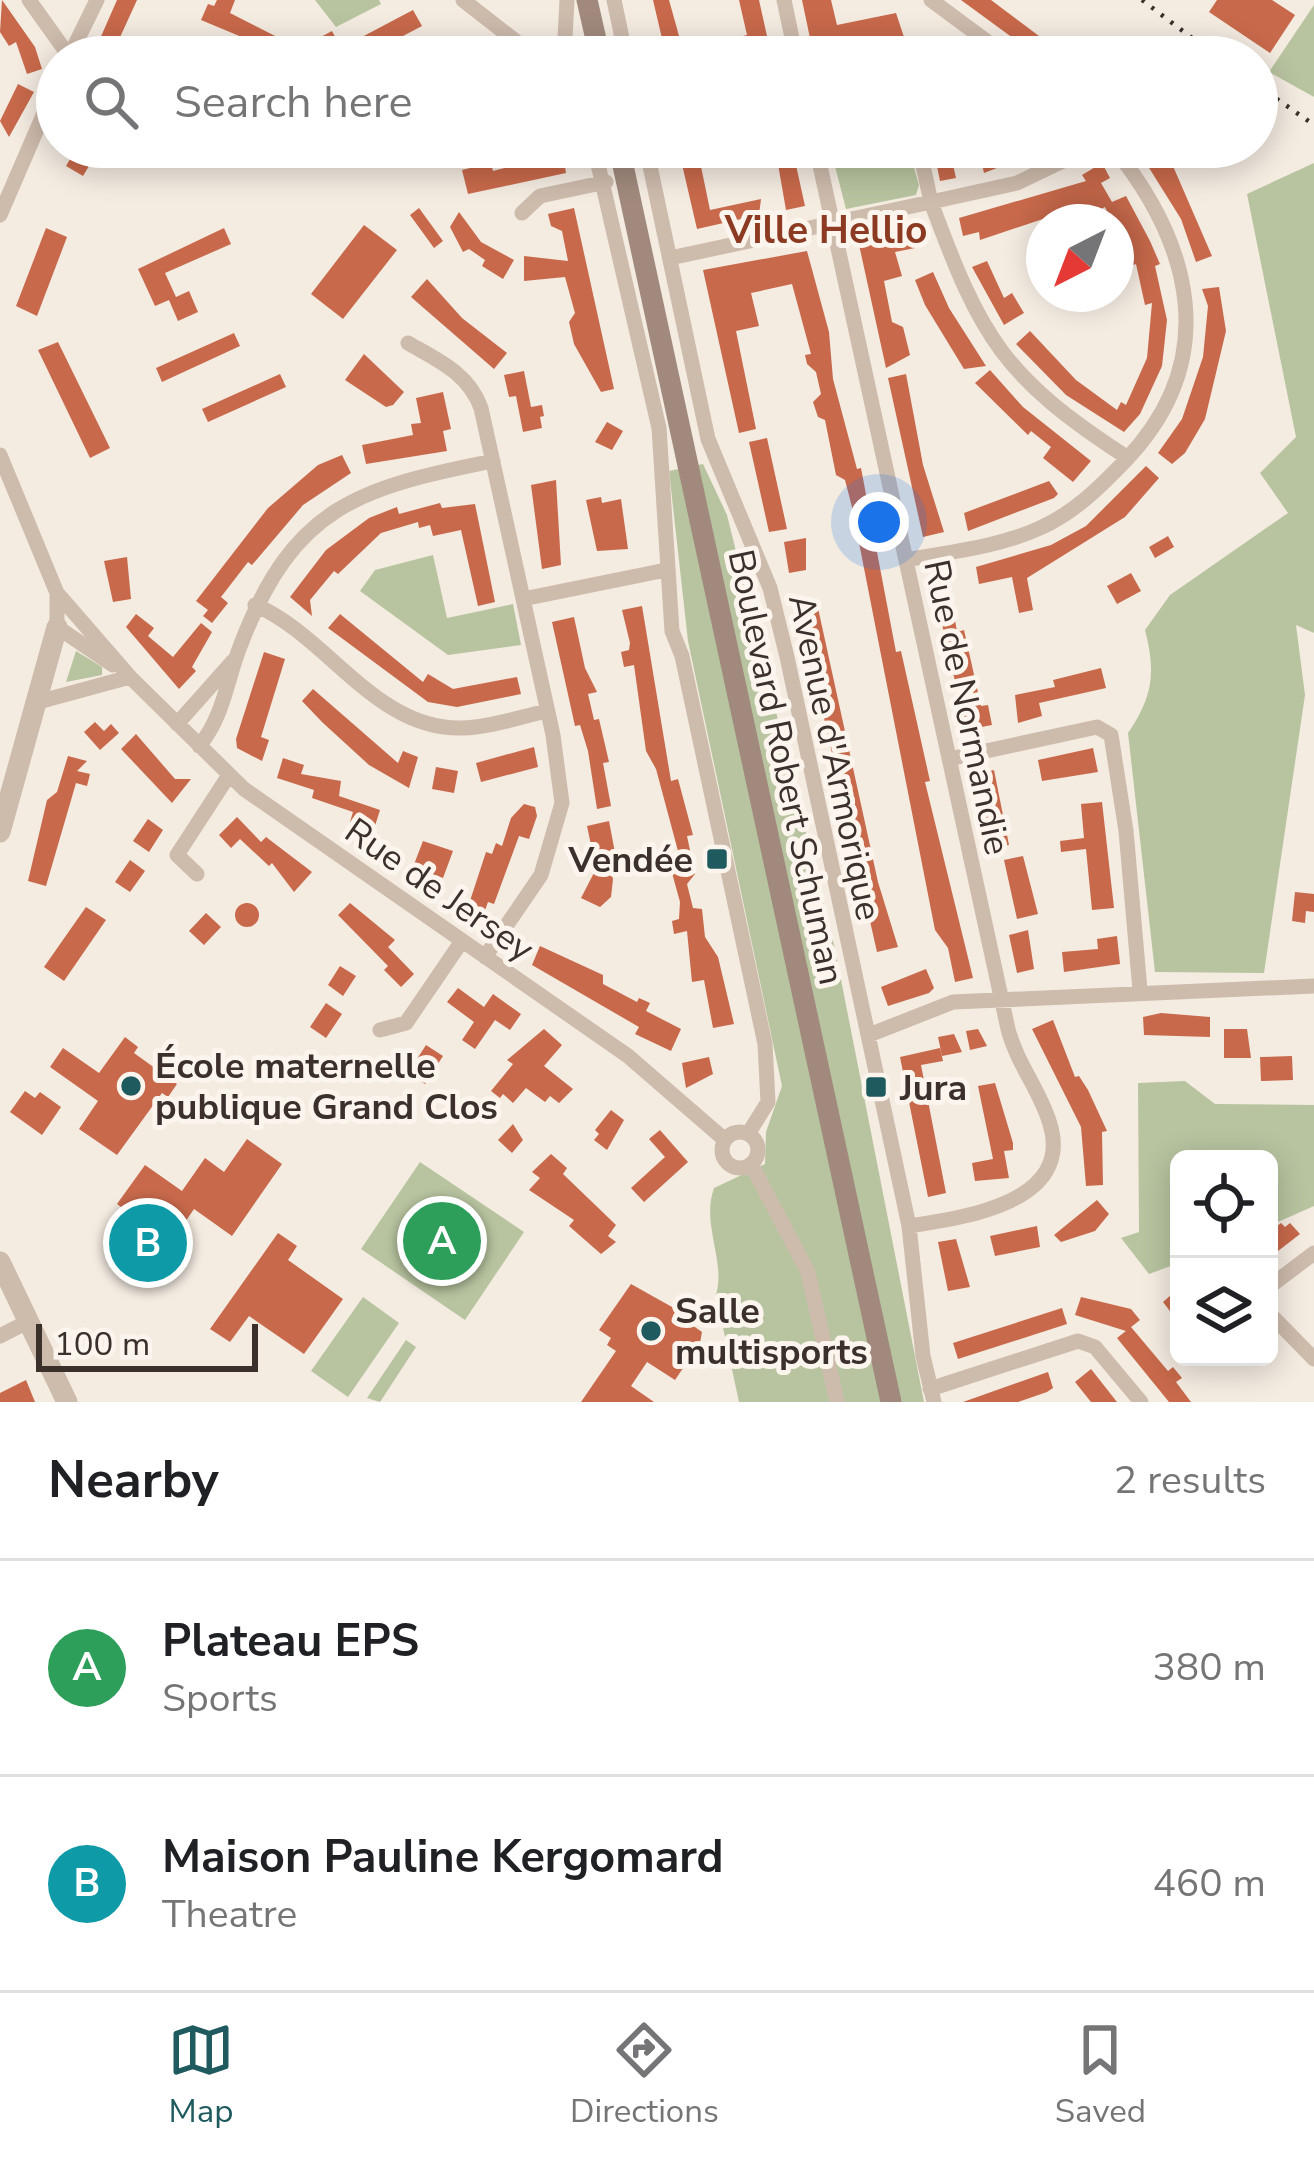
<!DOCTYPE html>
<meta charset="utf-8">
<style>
body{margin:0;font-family:"Nunito Sans",sans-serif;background:#f6f6f6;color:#202124}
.controls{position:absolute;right:36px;bottom:36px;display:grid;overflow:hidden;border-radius:18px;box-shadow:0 6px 30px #0003}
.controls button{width:108px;height:108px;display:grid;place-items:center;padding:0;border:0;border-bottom:3px solid #e0e0e0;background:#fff;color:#202124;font:60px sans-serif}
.compass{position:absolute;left:1026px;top:204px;width:108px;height:108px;border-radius:50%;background:#fff;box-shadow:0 6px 30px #0003;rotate:222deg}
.scale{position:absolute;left:36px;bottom:30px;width:222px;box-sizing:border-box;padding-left:12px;border:6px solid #3b302b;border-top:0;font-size:33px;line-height:42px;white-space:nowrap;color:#3b302b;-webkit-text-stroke:9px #fbf5ee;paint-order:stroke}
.you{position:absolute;left:879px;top:522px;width:42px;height:42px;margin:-30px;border:9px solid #fff;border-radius:50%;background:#1a73e8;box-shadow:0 0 0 18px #1a73e833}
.badge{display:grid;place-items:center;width:78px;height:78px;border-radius:50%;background:#1f5a5e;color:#fff;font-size:39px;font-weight:700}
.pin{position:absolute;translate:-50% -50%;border:6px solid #fff;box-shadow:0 3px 12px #0006}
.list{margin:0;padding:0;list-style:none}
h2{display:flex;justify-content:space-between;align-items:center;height:156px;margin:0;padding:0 48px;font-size:51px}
h2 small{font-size:39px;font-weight:400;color:#757577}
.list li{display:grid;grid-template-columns:78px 1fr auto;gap:36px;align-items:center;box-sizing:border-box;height:216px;padding:0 48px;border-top:3px solid #e0e0e0}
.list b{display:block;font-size:45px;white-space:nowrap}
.list p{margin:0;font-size:39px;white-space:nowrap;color:#757577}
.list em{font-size:39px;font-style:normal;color:#757577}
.icon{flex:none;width:66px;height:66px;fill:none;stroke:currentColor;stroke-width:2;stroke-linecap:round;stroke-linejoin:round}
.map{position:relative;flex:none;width:1314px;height:1402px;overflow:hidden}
.search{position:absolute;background:#fff;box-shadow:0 6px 30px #0003;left:36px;right:36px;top:36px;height:132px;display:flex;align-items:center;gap:30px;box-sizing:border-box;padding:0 42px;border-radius:66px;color:#757577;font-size:45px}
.sheet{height:588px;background:#fff}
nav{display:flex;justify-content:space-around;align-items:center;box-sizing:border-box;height:168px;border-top:3px solid #e0e0e0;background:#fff;font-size:33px;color:#757577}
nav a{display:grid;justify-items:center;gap:6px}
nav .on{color:#1f5a5e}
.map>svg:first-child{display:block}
.green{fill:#b8c4a0}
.building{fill:#c8694b}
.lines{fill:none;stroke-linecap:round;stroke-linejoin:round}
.minor{stroke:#cdbbac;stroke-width:15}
.tertiary{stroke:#cdbbac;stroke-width:21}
.secondary{stroke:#a18a7d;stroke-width:21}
.rail{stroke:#3b302b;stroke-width:4.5;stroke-dasharray:3 9;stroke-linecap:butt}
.poi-dot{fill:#1f5a5e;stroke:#fbf5ee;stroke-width:4.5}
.labels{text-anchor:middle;stroke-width:10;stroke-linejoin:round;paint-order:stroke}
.street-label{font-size:36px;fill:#3b302b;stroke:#fbf5ee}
.poi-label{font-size:36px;font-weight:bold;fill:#3b302b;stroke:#fbf5ee;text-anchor:start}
.neighbourhood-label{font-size:39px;font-weight:bold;fill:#8c3b22;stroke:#fbf5ee}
</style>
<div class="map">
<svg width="1314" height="1402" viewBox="0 0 1314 1402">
<rect width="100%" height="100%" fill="#f4ebe1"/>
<path class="green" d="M 315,0 L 379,0 L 381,4 L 336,27 Z
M 1314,5 L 1314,97 L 1269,72 Z
M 830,147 L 908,147 L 919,185 L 916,195 L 846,209 Z
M 1314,163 L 1314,633 L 1296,625 L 1305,695 L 1264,973 L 1155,972 L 1128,733 C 1153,696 1156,673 1145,630 L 1170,595 L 1288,513 L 1260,473 L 1296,437 L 1247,194 Z
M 703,464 L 727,515 L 835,949 L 924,1402 L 739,1402 L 716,1295 C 726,1260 701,1225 714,1188 L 765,1164 L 766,1132 L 782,1086 L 688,641 L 669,471 Z
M 433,555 L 447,618 L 513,604 L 521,645 L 448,655 L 360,591 L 375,570 Z
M 76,651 L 102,667 L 102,675 L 66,682 Z
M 1185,1081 L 1215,1104 L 1314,1105 L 1314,1206 L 1269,1226 L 1269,1159 L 1179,1159 L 1179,1263 L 1149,1274 L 1121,1238 L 1139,1232 L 1138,1083 Z
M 420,1162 L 524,1232 L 465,1320 L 361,1249 Z
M 363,1297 L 399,1323 L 348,1397 L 311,1371 Z
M 406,1340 L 416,1347 L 380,1402 L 367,1398 Z"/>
<path class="building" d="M 2,0 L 35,47 L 42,69 L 27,74 L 16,42 L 9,46 L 0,32 Z
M 117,0 L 137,0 L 111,57 L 92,57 Z
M 217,0 L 235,0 L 230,13 L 285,41 L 274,57 L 250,57 L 256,43 L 201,20 L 208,4 L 214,6 Z
M 653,0 L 669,0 L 681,43 L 688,44 L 691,57 L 653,57 L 653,51 L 664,47 Z
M 739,0 L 759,0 L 771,54 L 734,53 L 731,39 L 747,35 Z
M 802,0 L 831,0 L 837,25 L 896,13 L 907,46 L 882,52 L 879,38 L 841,47 L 843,54 L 814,57 Z
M 961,0 L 991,0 L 1067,57 L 1039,57 Z
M 1217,0 L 1272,0 L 1295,15 L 1270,53 L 1209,12 Z
M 413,10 L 422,26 L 363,57 L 325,57 L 317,39 L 332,31 L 341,48 Z
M 18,84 L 34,92 L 9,137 L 0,121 Z
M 77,147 L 91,147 L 88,152 L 95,156 L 83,176 L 66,166 Z
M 363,147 L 405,147 L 389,167 Z
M 678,147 L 697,147 L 710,210 L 761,199 L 759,215 L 697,229 Z
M 775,147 L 792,147 L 805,206 L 786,210 Z
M 933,147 L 949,147 L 956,178 L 940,181 Z
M 1020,147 L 1051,147 L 984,173 L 980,155 Z
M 1136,147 L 1166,150 L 1212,256 L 1196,262 L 1181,219 Z
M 563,152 L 566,173 L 468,194 L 462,170 L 491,163 L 493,171 Z
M 1102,163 L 1110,178 L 1101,183 L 1112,202 L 1126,196 L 1150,241 L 1160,264 L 1155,266 L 1167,320 L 1162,366 L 1140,414 L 1124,432 L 1066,395 L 1016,344 L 1030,331 L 1076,380 L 1117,410 L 1121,402 L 1126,405 L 1147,358 L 1152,303 L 1145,305 L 1136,264 L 1131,266 L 1105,207 L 1088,216 L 1078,213 L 1052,222 L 1046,218 L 980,240 L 979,232 L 963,236 L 959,218 L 1086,181 L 1082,175 Z
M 419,208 L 443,241 L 434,248 L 410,215 Z
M 574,208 L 614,389 L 601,392 L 574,344 L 569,322 L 575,313 L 565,277 L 524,281 L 524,256 L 568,261 L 562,231 L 551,226 L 548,214 Z
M 459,212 L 481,242 L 514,260 L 503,279 L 482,266 L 485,260 L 469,249 L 463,252 L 450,227 Z
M 364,225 L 397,250 L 343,319 L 311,294 Z
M 46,228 L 67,237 L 37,316 L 16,306 Z
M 224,228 L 231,244 L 165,273 L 176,297 L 189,291 L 198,312 L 178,321 L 169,300 L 155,306 L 138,269 Z
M 915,228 L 920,247 L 895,252 L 902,276 L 884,281 L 892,322 L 903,327 L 910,355 L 886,368 L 858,240 Z
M 807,251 L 829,332 L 833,379 L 857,469 L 861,468 L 896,652 L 901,651 L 930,781 L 925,782 L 973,978 L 955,982 L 948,948 L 935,930 L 852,507 L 845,480 L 836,475 L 825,420 L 818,417 L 813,402 L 821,394 L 816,372 L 807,364 L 805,355 L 811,354 L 792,284 L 751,293 L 759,326 L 736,331 L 756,429 L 739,433 L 703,270 Z
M 987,261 L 1004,298 L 1012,293 L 1024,313 L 1004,325 L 972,267 Z
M 933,272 L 949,308 L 986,366 L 964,369 L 925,305 L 915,280 Z
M 427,279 L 462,318 L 507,353 L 494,369 L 411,297 Z
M 1219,287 L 1226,331 L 1205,419 L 1185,453 L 1172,464 L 1158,453 L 1182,419 L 1203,357 L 1208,306 L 1202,289 Z
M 234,333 L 240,346 L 162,382 L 156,368 Z
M 58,342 L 110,448 L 90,458 L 38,350 Z
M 364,354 L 404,392 L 393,405 L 386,407 L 345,380 Z
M 990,370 L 1023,407 L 1091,461 L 1073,482 L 1043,458 L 1051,447 L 1031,431 L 1028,435 L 975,383 Z
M 524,371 L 531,407 L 542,405 L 544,416 L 540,417 L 542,428 L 523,432 L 516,396 L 509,397 L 504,375 Z
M 280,374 L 286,387 L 208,422 L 202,409 Z
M 906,374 L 923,465 L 944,532 L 923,537 L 888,378 Z
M 443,392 L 451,429 L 443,431 L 447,451 L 366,464 L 362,445 L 413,435 L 411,424 L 421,423 L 416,398 Z
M 607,422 L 623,431 L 612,450 L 595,442 Z
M 767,438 L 787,529 L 769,532 L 749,442 Z
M 342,455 L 351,473 L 303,505 L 252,565 L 248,562 L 221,597 L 228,603 L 212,623 L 203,616 L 208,610 L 196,601 L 268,508 L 318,465 Z
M 1146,466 L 1159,478 L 1125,517 L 1027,578 L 1033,610 L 1019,613 L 1012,577 L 979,584 L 976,567 L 1051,545 L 1086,526 Z
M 556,480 L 561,565 L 542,569 L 531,485 Z
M 1049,481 L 1058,494 L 1054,498 L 968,531 L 964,513 Z
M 601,497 L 602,503 L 621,499 L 628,549 L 597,551 L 586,500 Z
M 440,503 L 442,508 L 475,504 L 495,602 L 478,606 L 461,530 L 433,536 L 430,525 L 419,528 L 418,522 L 381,533 L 338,574 L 334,571 L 310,600 L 312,616 L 290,597 L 326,550 L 369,518 L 397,507 L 399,514 Z
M 1168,536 L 1174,547 L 1155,558 L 1149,547 Z
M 806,538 L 806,570 L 789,573 L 784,542 Z
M 127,557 L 131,599 L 113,602 L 104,561 Z
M 947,571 L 957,632 L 964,630 L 981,706 L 988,705 L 992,725 L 966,730 L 931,575 Z
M 1131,573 L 1141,591 L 1117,604 L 1107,586 Z
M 816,599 L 878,882 L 898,947 L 877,952 L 798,603 Z
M 642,606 L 671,781 L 678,779 L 693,835 L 687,836 L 695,874 L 687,884 L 693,908 L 702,909 L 705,937 L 718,957 L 734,1024 L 713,1028 L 704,980 L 692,982 L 687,931 L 674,934 L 672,921 L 679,919 L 680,902 L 669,862 L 678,851 L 656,769 L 646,751 L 634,665 L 624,667 L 621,652 L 629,650 L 630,643 L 622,610 Z
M 136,614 L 154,628 L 148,636 L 173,657 L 201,623 L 212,632 L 192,667 L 196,671 L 179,689 L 126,627 Z
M 340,614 L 423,682 L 428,674 L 453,689 L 517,677 L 521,694 L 457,707 L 428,702 L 328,628 Z
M 574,617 L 585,668 L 597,692 L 588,694 L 594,720 L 599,719 L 609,762 L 603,763 L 611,806 L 597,809 L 588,751 L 580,725 L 575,726 L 552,622 Z
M 264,652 L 285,659 L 261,737 L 269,740 L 262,761 L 237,748 L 236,739 Z
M 1101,668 L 1106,688 L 1039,703 L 1042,716 L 1018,723 L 1015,695 L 1055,687 L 1053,680 Z
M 313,689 L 398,763 L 403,751 L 418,757 L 409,788 L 369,765 L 322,722 L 302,701 Z
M 95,722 L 104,731 L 111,724 L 119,733 L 100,750 L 84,732 Z
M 136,734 L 175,779 L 191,779 L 172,803 L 121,749 Z
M 534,747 L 538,767 L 481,782 L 476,763 Z
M 1093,748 L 1098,772 L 1042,781 L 1038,760 Z
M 68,756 L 87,761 L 77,771 L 90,774 L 87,786 L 76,783 L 46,886 L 28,881 L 47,800 L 57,792 Z
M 283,758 L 304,765 L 301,774 L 341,781 L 339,796 L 380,810 L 374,829 L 350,822 L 353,812 L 312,798 L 314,790 L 277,778 Z
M 436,767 L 458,771 L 454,793 L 432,789 Z
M 994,770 L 1009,845 L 993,848 L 976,774 Z
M 1102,802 L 1114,908 L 1092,910 L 1086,849 L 1061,852 L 1060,841 L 1084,838 L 1081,804 Z
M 524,804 L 535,807 L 537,816 L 529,839 L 519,836 L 494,904 L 488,902 L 483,916 L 467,910 L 486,852 L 492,854 L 496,843 L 502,846 L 511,818 Z
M 237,817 L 261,842 L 266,837 L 312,872 L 294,892 L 272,863 L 269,866 L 240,839 L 231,848 L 219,835 Z
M 148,819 L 163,830 L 149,852 L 133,841 Z
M 609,821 L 616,858 L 607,860 L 613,879 L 611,897 L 600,907 L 581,898 L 596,869 L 587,826 Z
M 423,841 L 453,851 L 443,878 L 413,867 Z
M 1023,856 L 1038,914 L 1017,919 L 1004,860 Z
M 130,860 L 145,871 L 130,892 L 115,882 Z
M 1295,892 L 1314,894 L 1314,912 L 1306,911 L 1305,923 L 1292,921 Z
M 350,903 L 395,940 L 388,947 L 414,974 L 401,987 L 384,970 L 388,966 L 338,915 Z
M235 915a12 12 0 1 1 24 0a12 12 0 1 1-24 0Z
M 86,907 L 106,920 L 64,981 L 44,967 Z
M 206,913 L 221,927 L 204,945 L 189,931 Z
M 1028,930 L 1034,969 L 1017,973 L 1009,935 Z
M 1117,936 L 1120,964 L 1064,972 L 1062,952 L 1098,949 L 1097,939 Z
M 540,946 L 603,975 L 603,984 L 637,1002 L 639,998 L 650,1003 L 646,1011 L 681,1029 L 671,1051 L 635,1034 L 639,1027 L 532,965 Z
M 340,966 L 356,976 L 343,996 L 328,985 Z
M 926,969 L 934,988 L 929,993 L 888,1006 L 881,987 Z
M 458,988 L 484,1007 L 493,994 L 521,1014 L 510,1030 L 495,1020 L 475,1049 L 462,1040 L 474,1022 L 447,1002 Z
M 326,1003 L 342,1014 L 326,1038 L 310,1027 Z
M 1161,1013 L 1210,1017 L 1210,1037 L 1144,1035 L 1143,1017 Z
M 1053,1020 L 1075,1077 L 1079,1076 L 1088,1090 L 1107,1131 L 1102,1132 L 1103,1185 L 1086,1186 L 1081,1127 L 1032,1029 Z
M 544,1029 L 562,1045 L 544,1066 L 573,1089 L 559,1103 L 550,1096 L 545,1102 L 526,1088 L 513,1103 L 503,1094 L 500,1098 L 491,1091 L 513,1064 L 507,1060 Z
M 978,1029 L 987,1046 L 970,1050 L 966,1031 Z
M 1224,1029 L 1247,1029 L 1251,1058 L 1224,1058 Z
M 954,1034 L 962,1052 L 942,1056 L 938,1037 Z
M 125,1037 L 138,1047 L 134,1053 L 177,1084 L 168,1097 L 162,1093 L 117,1155 L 79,1129 L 98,1101 L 50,1067 L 63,1048 L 99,1073 Z
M 426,1045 L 443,1056 L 425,1084 L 408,1073 Z
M 940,1048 L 943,1061 L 921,1065 L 946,1193 L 928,1197 L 900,1057 Z
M 1292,1056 L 1293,1080 L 1261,1081 L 1260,1057 Z
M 709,1057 L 713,1074 L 686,1088 L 682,1063 Z
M 995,1083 L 1013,1143 L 1013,1150 L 1004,1151 L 1009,1178 L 975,1181 L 972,1163 L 993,1159 L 978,1086 Z
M 25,1091 L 35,1098 L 40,1092 L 61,1107 L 42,1135 L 10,1112 Z
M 611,1110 L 624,1120 L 607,1150 L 594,1140 L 599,1134 L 595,1130 Z
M 513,1124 L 523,1140 L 512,1153 L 498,1140 Z
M 660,1130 L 688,1162 L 644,1202 L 631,1188 L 665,1157 L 649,1139 Z
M 247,1139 L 282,1164 L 232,1236 L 194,1209 L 149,1275 L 114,1249 L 136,1218 L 117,1204 L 145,1165 L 182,1191 L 205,1158 L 224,1172 Z
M 551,1154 L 567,1168 L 563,1174 L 616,1225 L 608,1236 L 616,1242 L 601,1254 L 569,1226 L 574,1220 L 529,1190 L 540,1178 L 532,1172 Z
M 1097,1200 L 1109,1214 L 1095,1231 L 1061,1242 L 1054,1235 Z
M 1281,1223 L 1285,1227 L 1290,1223 L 1300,1234 L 1269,1258 L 1269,1232 Z
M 1037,1226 L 1040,1247 L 995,1256 L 990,1236 Z
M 278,1233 L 297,1246 L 288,1260 L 343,1299 L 304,1354 L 249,1316 L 230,1342 L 210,1329 Z
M 956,1239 L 970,1287 L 948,1291 L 938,1242 Z
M 631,1284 L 681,1312 L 679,1316 L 702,1332 L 700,1343 L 675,1380 L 647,1362 L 631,1386 L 654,1402 L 581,1402 L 616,1351 L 607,1345 L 611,1338 L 599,1330 Z
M 1179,1288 L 1179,1323 L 1163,1302 Z
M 1081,1297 L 1131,1309 L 1140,1320 L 1126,1331 L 1075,1315 Z
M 1062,1308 L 1067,1324 L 958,1359 L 953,1343 Z
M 1131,1327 L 1168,1371 L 1173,1367 L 1182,1378 L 1176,1382 L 1191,1402 L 1169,1402 L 1117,1338 Z
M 1091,1369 L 1106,1388 L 1117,1402 L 1091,1402 L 1075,1382 Z
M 1048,1372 L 1053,1388 L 1047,1392 L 1018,1402 L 963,1402 Z
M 26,1380 L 35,1402 L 0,1402 L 0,1393 Z"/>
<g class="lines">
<path class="minor" d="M 29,0 L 69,56
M 463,0 L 536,57
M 614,0 L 626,57
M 784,0 L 796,57
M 931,0 L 1008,57
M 69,57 L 97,0
M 564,57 L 567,0
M 594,147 L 659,428 L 672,631 L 682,656 L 765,1044 L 768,1102 L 748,1134
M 646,147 L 708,439 L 770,588 L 787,657 L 909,1226 L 923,1356 L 934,1402
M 816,147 L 1008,1029 C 1017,1064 1040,1090 1050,1124 C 1074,1203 962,1218 909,1226
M 1092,147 L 1017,183 L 931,202 C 981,338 1003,377 1128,458
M 522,213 L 540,196 L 606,182
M 0,215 L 57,83
M 670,258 L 931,202 L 919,147
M 408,343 C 439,361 468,373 481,408 L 553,735 L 562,803 L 541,875 L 485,957
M 0,455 L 57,593 L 57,627 L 113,665
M 906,560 C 949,552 999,547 1040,528 C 1074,513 1100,487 1126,460 C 1221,360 1193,246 1113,147
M 57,593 L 130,677 L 244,789 L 628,1056 L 725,1140
M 523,599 L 666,570
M 255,605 C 328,636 376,731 463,728 C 491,727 520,717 547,711
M 38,702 L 130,677
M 177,724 L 233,661
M 199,746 C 224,717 227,678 241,644 C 294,506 358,488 493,461
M 949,759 L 1097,727 L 1111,735 L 1126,831 L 1140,990
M 197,874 L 177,855 L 229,775
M 380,1030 L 406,1023 L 462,941
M 869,1035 L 953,1002 L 1314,986
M722 1150a18 18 0 1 1 36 0a18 18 0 1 1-36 0Z
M 751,1164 L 808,1272 L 837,1402
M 1269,1287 L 1314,1253
M 1269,1313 L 1314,1359
M 0,1336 L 29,1321
M 930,1389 L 1078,1341 L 1095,1347 L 1141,1402"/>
<path class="tertiary" d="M 0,832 L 57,627
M 0,1262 L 67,1402"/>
<path class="secondary" d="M 587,0 L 600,57
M 619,147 L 891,1402"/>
<path class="rail" d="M 1142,0 L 1217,57
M 1257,85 L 1314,125"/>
</g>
<g class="poi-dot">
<rect x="705" y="847" width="24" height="24" rx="6"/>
<circle cx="131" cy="1086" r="12"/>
<rect x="864" y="1075" width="24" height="24" rx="6"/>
<circle cx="651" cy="1331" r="12"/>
</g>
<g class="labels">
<g class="street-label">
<text transform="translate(968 707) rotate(78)" y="13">Rue de Normandie</text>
<text transform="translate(836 757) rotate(78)" y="13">Avenue d'Armorique</text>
<text transform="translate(787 767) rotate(78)" y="13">Boulevard Robert Schuman</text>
<text transform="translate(440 889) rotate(35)" y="13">Rue de Jersey</text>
</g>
<g class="poi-label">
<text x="693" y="872" text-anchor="end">Vendée</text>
<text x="155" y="1078">École maternelle<tspan x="155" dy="41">publique Grand Clos</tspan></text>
<text x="900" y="1100">Jura</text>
<text x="675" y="1323">Salle<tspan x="675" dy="41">multisports</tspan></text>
</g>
<g class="neighbourhood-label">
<text x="826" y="243">Ville Hellio</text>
</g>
</g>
</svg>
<div class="controls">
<button><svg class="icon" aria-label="locate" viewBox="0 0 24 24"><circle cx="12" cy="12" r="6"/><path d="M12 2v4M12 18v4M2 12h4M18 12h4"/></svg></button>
<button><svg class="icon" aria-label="layers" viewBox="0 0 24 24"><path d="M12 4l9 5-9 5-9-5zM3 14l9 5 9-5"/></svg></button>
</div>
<svg class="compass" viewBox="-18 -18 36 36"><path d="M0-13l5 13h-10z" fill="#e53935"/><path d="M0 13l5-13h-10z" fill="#757577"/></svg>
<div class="scale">100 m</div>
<div class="you"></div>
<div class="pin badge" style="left:442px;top:1241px;background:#2e9e5b">A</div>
<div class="pin badge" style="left:148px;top:1243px;background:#0f9aa8">B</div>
<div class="search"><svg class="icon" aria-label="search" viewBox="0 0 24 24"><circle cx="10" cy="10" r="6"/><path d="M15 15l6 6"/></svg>Search here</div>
</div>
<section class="sheet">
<h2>Nearby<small>2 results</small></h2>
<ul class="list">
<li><span class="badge" style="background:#2e9e5b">A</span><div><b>Plateau EPS</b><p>Sports</p></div><em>380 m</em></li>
<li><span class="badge" style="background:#0f9aa8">B</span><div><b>Maison Pauline Kergomard</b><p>Theatre</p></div><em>460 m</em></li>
</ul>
</section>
<nav>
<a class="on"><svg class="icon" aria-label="map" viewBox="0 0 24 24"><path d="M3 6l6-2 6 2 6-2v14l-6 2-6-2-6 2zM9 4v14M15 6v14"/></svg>Map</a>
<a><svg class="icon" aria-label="directions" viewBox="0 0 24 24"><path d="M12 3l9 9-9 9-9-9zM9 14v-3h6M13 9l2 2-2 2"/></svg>Directions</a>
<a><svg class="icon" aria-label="saved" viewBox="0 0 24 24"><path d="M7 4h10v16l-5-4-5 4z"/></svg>Saved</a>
</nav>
